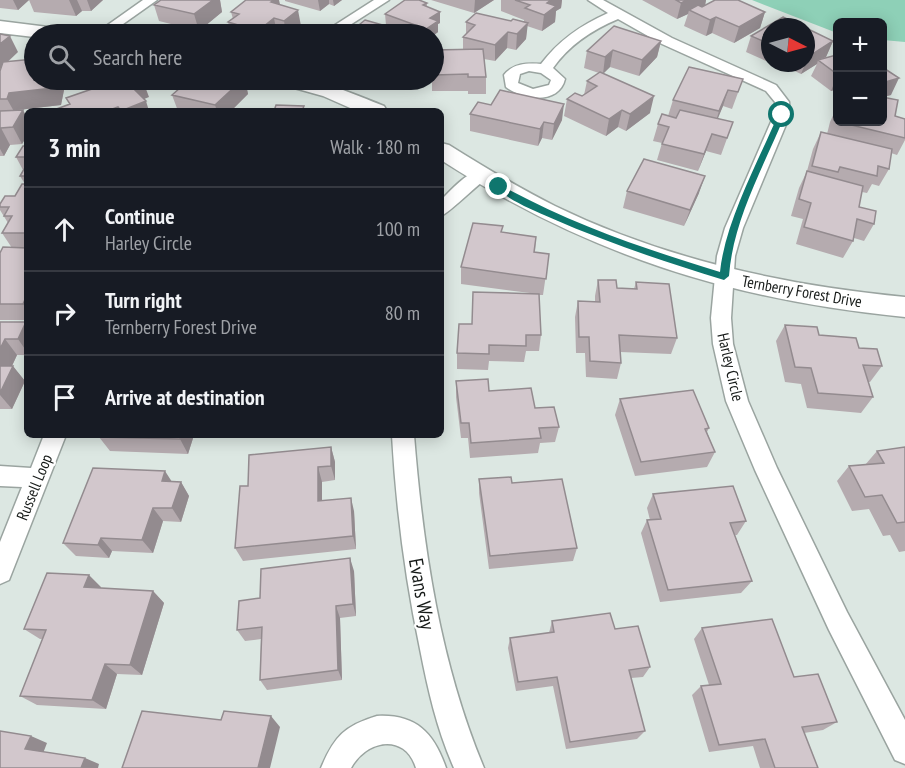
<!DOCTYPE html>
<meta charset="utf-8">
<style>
body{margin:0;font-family:"PT Sans Narrow",sans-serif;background:#20242c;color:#f1f3f6}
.controls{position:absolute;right:18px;top:18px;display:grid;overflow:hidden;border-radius:9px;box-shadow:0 3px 15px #0003}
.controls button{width:54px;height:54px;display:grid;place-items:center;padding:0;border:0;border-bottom:2px solid #363941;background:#171b24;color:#f1f3f6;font:30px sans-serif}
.compass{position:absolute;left:761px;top:18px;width:54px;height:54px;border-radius:50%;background:#171b24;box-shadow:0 3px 15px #0003;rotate:96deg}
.stop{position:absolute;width:18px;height:18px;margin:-14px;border:4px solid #0f766e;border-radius:50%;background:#fff}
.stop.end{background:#0f766e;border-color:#fff;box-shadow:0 2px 6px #0008}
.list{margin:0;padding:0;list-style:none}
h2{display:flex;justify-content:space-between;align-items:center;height:78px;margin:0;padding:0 24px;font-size:26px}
h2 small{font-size:20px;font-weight:400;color:#9ea1a6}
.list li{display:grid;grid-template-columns:39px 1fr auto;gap:18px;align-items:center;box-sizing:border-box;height:84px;padding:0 24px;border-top:2px solid #363941}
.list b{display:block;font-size:22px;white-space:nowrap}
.list p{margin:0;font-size:20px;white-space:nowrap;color:#9ea1a6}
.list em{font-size:20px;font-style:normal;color:#9ea1a6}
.icon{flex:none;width:33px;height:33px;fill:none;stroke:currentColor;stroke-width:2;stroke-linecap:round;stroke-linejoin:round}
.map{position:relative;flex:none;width:905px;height:768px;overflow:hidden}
.search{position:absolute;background:#171b24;box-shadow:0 3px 15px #0003;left:24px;top:24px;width:420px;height:66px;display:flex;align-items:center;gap:15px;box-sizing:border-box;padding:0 21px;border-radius:33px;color:#9ea1a6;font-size:22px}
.panel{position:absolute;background:#171b24;box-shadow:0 3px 15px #0003;left:24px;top:108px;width:420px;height:330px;border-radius:9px}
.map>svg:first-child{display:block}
.green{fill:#8ed0b7}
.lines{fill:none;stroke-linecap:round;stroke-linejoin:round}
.street-casing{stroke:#9aa4a0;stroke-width:3}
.secondary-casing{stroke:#9aa4a0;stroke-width:3}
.street{fill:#fff;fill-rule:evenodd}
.secondary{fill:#fff;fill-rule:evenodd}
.wall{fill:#b5abaf}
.shaded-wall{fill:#938b8f}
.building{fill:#d2c7cc;stroke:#938b8f;stroke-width:1.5}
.route{fill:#0f766e}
.labels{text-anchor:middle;stroke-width:4.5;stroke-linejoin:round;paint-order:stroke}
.street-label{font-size:16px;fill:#161a18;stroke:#fff}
.near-street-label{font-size:20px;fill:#161a18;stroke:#fff}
</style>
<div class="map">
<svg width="905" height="768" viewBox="0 0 905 768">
<rect width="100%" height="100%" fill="#dce7e2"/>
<path class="green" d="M 752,0 L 905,0 L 905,42 L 883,40 L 882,22 L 838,22 L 837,33 Z"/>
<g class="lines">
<defs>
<path id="street" d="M 143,0 L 157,0 L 109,34 L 95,34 Z
M 374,0 L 389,0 L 336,34 L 321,34 Z
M 588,0 L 603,0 L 672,38 L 776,85 L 789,102 L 790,115 L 743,228 L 735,256 L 731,318 L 733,344 L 748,401 L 777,468 L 847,612 L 905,720 L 905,764 L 895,760 L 829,630 L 755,470 L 726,401 L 713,344 L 711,318 L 717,256 L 725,228 L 774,115 L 775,102 L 766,91 L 662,44 L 618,19 C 592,30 569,45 553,68 L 565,79 C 559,105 523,100 506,87 L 504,75 C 513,63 528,63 541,64 C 559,40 581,25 608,13 ZM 529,71 L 541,73 L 551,80 L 549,85 L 533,89 L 518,83 L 520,74 Z
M 480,170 L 486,171 L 488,175 L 486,179 C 476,186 449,213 441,216 L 441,200 C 452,189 465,174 480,170 Z
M 44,435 L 66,435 L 9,580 L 0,584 L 0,542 L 22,487 L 0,486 L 0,466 L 31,468 Z
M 392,435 L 414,435 C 423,548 440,663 484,768 L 454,768 C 437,730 428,690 420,649 C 405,578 396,507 392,435 Z
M 377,716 C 416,714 434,733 446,768 L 416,768 C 405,732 366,740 351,768 L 321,768 C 334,737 344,726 377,716 Z"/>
<path id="secondary" d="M 0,21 L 56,28 L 63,30 L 66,34 L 34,34 L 34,37 L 0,33 Z
M 277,80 C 315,76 349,92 384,106 L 387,111 L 357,111 L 323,96 L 280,84 Z
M 441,143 L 449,145 C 484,167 519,188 555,206 C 666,260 784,285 905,297 L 905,317 C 732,300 588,255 441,160 Z"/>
</defs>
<use href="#street" class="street-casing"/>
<use href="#secondary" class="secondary-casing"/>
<use href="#street" class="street"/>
<use href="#secondary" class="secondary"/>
</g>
<path class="wall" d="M 0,0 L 29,0 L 18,10 L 0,8 Z
M 29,0 L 103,0 L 91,11 L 82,11 L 76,16 L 34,12 Z
M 161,0 L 220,0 L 222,12 L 199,31 L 159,21 L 154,5 Z
M 285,0 L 342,0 L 334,6 L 329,4 L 320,11 L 285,1 Z
M 431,0 L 494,0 L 474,13 Z
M 501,0 L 562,0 L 561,8 L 556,11 L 555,22 L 542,31 L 527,26 L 526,39 L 516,50 L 507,48 L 495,61 L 484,59 L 486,77 L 486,94 L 468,94 L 468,91 L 432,91 L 432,80 L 434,80 L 434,50 L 463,50 L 463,37 L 466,34 L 466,22 L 524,22 L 524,20 L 501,11 Z
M 642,0 L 706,0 L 705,5 L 765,12 L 760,28 L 734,43 L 712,33 L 706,36 L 684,26 L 688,14 L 677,19 Z
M 427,3 L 427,7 L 440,12 L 440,23 L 438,24 L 438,32 L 434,35 L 411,34 L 404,32 L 404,34 L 349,34 L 349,33 L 400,30 L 386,25 L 385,14 Z
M 280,5 L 301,26 L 290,34 L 231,34 L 228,22 L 233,19 L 231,12 Z
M 770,27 L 770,59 L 766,61 L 746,52 L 751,36 Z
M 806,28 L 833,41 L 826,57 L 837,56 L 837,89 L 831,91 L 811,76 L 817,64 L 801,74 L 778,63 L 806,63 Z
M 661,41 L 657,57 L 639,76 L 610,67 L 603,73 L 650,113 L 626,131 L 618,127 L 606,136 L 564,116 L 567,99 L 582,96 L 584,95 L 587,81 L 599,73 L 584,68 L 587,51 Z
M 18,52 L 7,62 L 34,80 L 66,80 L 61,105 L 18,110 L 23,110 L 27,118 L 27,136 L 22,144 L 10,145 L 4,156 L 0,156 L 0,71 L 1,68 Z
M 882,59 L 887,62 L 884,68 L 891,95 L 884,97 L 895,116 L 905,119 L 905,140 L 897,155 L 891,153 L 889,169 L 879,186 L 872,184 L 867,193 L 862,192 L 859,207 L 874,224 L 864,241 L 854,238 L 853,241 L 843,258 L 796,244 L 803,219 L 791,216 L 799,188 L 807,171 L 813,149 L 821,132 L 827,134 L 830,122 L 837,107 L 882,122 Z
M 743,79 L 732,109 L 723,106 L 717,119 L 733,122 L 721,155 L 706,151 L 698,171 L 657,160 L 662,143 L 653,141 L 658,124 L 668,116 L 673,100 Z
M 189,80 L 245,80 L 248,94 L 231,111 L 178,111 L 172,95 Z
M 470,114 L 562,120 L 552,140 L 542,138 L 538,146 L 470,131 Z
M 27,146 L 27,320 L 0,320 L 0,253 L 12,248 L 2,233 L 8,223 L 0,210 L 0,204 L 15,196 L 25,184 L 20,176 L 23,170 L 16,157 Z
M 627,191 L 699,193 L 684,226 L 623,208 Z
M 502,232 L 536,237 L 535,252 L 549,254 L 543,295 L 539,295 L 541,335 L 539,351 L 526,351 L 524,362 L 489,361 L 488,370 L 457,369 L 457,353 L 472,324 L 530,293 L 461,284 L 461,267 Z
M 598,280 L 617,288 L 634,289 L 636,282 L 677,338 L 671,354 L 620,352 L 621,363 L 617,379 L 586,377 L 585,353 L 576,353 L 575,317 L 578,301 L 595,302 L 595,296 Z
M 0,322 L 27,324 L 27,355 L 17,355 L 12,366 L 25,381 L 12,409 L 0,409 Z
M 785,325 L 859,348 L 882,366 L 870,382 L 868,382 L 873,397 L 861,413 L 807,408 L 801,384 L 785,382 L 776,341 Z
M 456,381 L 489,391 L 535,408 L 559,427 L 555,442 L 540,443 L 538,453 L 470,458 L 468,438 L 461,438 L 456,397 Z
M 620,399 L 709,428 L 707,432 L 715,452 L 707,467 L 635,476 L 615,415 Z
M 194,435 L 188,454 L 110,451 L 99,437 Z
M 315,435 L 344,435 L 344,437 L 315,437 Z
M 331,447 L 335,462 L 335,480 L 322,482 L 322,501 L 354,511 L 356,549 L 243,561 L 235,548 L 248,486 Z
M 905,447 L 905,551 L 899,552 L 890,535 L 883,536 L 869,509 L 852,511 L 837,481 L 849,466 L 865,465 L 877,451 Z
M 479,479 L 512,483 L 577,548 L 573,561 L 489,569 L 479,493 Z
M 172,482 L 181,482 L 189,496 L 181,522 L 163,521 L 153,553 L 112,551 L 109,558 L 76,556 L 63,543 Z
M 653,494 L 746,521 L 737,535 L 735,535 L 752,581 L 741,593 L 660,602 L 641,533 L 647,520 L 650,520 L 647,508 Z
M 354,571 L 356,616 L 340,618 L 342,680 L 267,690 L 260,680 L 261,639 L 245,641 L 237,630 L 260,598 Z
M 101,587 L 101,588 L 153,591 L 164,603 L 142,675 L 117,674 L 106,709 L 37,705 L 20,696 L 43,639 L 40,639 L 24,629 Z
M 552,621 L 615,629 L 650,667 L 643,677 L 631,678 L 645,731 L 637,739 L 566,749 L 553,686 L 516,691 L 508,648 L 510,638 L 549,633 Z
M 702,628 L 794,677 L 837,722 L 823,730 L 804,733 L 818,768 L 760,768 L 753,746 L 709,752 L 692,695 L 701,686 L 709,685 L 694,639 Z"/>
<path class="shaded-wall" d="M 13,0 L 29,0 L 18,10 Z
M 69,0 L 77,0 L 82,11 L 76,16 Z
M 87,0 L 103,0 L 91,11 Z
M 213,0 L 220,0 L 222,12 L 199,31 L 194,14 Z
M 274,0 L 279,0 L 282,13 L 271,2 Z
M 318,0 L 329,0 L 329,4 L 320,11 Z
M 333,0 L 342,0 L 334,6 Z
M 475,0 L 494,0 L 474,13 Z
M 551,0 L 562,0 L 561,8 L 556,11 L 555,22 L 542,31 L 544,15 L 547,3 Z
M 687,0 L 706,0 L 705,6 L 689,10 L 688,14 L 677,19 L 681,3 Z
M 298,10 L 301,26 L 290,34 L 286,34 L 284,21 Z
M 440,12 L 440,23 L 438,24 L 438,32 L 434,35 L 426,34 L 426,29 L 430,18 Z
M 765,12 L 760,28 L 734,43 L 739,27 Z
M 716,17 L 712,33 L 706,36 L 710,20 Z
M 274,18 L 277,34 L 259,34 L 258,31 Z
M 528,23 L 526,39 L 516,50 L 517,34 Z
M 508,32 L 507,48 L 495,61 L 495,45 Z
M 10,36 L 18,52 L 0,69 L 0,44 Z
M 661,41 L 657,57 L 639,76 L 642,60 Z
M 833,41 L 826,57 L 818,60 L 817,64 L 801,74 L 808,57 Z
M 613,50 L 610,67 L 603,74 L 605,57 Z
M 770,50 L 770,59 L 766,61 Z
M 837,76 L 837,89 L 831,91 Z
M 899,78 L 891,95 L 882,97 L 882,83 Z
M 55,80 L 66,80 L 61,105 L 18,110 L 16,115 L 7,99 L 9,93 Z
M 242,80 L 245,80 L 248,94 L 231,111 L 217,111 L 215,105 Z
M 143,81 L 149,97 L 137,102 L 130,85 Z
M 728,90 L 723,106 L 714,128 L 719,111 Z
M 654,96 L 650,113 L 626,131 L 630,114 Z
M 146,101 L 149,111 L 121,111 Z
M 564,104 L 562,120 L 552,140 L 554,124 Z
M 118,107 L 119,111 L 107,111 Z
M 23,110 L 27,118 L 27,136 L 22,144 L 13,127 Z
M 622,110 L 618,127 L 606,136 L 609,119 Z
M 544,122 L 542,138 L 538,146 L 540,129 Z
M 1,128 L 10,145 L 4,156 L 0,149 L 0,130 Z
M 712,134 L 706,151 L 698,171 L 704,154 Z
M 705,176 L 699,193 L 684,226 L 690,210 Z
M 27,295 L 27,310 L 23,304 Z
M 26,322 L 27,324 L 27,352 L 18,339 Z
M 5,339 L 17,355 L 5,381 L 0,375 L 0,349 Z
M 13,366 L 25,381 L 12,409 L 0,395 L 0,393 Z
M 181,435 L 194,435 L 188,454 L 180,439 Z
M 331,447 L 335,462 L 335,480 L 331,466 Z
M 318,467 L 322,482 L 322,515 L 318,501 Z
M 165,471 L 174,485 L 162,481 Z
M 181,482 L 189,496 L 181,522 L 172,508 Z
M 351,498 L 354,511 L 356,549 L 353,536 Z
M 153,508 L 163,521 L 153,553 L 142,540 Z
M 101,538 L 112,551 L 109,558 L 98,545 Z
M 350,558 L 354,571 L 356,616 L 353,604 Z
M 89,575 L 101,587 L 97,599 L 84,587 Z
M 153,591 L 164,603 L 142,675 L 130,665 Z
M 336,606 L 340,618 L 342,680 L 338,670 Z
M 105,664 L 117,674 L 106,709 L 92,700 Z
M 271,716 L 280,727 L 270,768 L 258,768 Z
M 31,736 L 47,743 L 42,756 L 25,749 Z
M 85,758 L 99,764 L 98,768 L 81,768 Z"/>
<path class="building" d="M 161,0 L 213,0 L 194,14 L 154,5 Z
M 246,0 L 274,0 L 271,2 L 298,10 L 284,21 L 274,18 L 258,31 L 228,22 L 239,14 L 231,12 Z
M 405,0 L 419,0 L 427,3 L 423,5 L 440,12 L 430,18 L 438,21 L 426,29 L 385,14 Z
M 515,0 L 551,0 L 547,3 L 556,6 L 544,15 L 525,8 L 530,5 Z
M 676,0 L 687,0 L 681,3 Z
M 715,0 L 738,0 L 765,12 L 739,27 L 716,17 L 710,20 L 689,10 L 698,5 L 702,7 Z
M 476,13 L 511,21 L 513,19 L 528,23 L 517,34 L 508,32 L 495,45 L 463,37 L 475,25 L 466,22 Z
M 783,17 L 804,27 L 770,27 L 770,44 L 751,36 Z
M 365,20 L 404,31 L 400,34 L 355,34 L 349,33 Z
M 614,26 L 661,41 L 642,60 L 613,50 L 605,57 L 587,51 Z
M 806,28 L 833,41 L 808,57 L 806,56 Z
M 0,34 L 10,36 L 0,44 Z
M 483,49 L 486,77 L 468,77 L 468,74 L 434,75 L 434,50 Z
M 836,55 L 837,56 L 837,74 L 818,60 Z
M 34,59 L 34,80 L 55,80 L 53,88 L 9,93 L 7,99 L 0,99 L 0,71 L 3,62 Z
M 689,67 L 743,79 L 738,92 L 728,90 L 719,111 L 673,100 Z
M 882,67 L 899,78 L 882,83 Z
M 600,72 L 654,96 L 630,114 L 622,110 L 609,119 L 567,99 L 575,93 L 582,96 L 597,86 L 587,81 Z
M 118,80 L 141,80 L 143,81 L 130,85 L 146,101 L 121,111 L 118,107 L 107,111 L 51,111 L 70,104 L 66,98 Z
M 189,80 L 242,80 L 215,105 L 172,95 Z
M 500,90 L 564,104 L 554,124 L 544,122 L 540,129 L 470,114 L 478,102 L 491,105 Z
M 882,97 L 898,100 L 895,116 L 905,119 L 905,138 L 839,122 L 882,122 Z
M 276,105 L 304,106 L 302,111 L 274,111 Z
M 837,108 L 837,121 L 834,120 Z
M 23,110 L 13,127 L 1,128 L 0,130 L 0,111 Z
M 680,110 L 733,122 L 727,138 L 712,134 L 704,154 L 662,144 L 669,127 L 658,124 L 662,114 L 676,118 Z
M 821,132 L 892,149 L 889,169 L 878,166 L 877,176 L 840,167 L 838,172 L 812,166 Z
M 23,146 L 27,146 L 27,157 L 16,157 Z
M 644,159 L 705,176 L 690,210 L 627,191 Z
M 27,164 L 27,176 L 20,176 Z
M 807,171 L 863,186 L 859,207 L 876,211 L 874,224 L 857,219 L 853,241 L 804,227 L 811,203 L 799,199 Z
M 22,184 L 27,184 L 27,233 L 2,233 L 12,216 L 4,216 L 9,207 L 0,207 L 0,204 L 5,196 L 15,196 Z
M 473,223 L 503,226 L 501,232 L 536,237 L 534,252 L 549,254 L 546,279 L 461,267 Z
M 3,247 L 27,248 L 27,295 L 23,304 L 0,304 L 0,253 Z
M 598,280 L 616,280 L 617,288 L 637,289 L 636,282 L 669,284 L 677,338 L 619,335 L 621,363 L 590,361 L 589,337 L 579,337 L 578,301 L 600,302 Z
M 473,292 L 539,294 L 541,335 L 526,335 L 526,346 L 489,345 L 489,354 L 457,353 L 459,324 L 472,324 Z
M 0,322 L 26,322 L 18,339 L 5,339 L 0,349 Z
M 785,325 L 817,327 L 819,335 L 856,338 L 859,348 L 877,349 L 882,366 L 863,365 L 873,397 L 818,393 L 811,368 L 795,367 Z
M 0,366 L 13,366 L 0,393 Z
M 488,379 L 489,391 L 531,388 L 535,408 L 554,407 L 559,427 L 539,428 L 541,438 L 471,443 L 469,423 L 461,423 L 456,381 Z
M 693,390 L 709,428 L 705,429 L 715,452 L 641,462 L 620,399 Z
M 100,435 L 181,435 L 180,439 L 99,437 Z
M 331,447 L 331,466 L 318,467 L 318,501 L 351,498 L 353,536 L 235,548 L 240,486 L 248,486 L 249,455 Z
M 905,447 L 905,522 L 897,523 L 882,495 L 865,497 L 849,466 L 884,463 L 877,451 Z
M 93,468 L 165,471 L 162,481 L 181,482 L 172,508 L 153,508 L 142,540 L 101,538 L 98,545 L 63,543 Z
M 511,477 L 512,483 L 562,479 L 577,548 L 490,556 L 479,479 Z
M 733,486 L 746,521 L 730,523 L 752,581 L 668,590 L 647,520 L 661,519 L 653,494 Z
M 350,558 L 353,604 L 336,606 L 338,670 L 260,680 L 262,627 L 237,630 L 239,601 L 260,598 L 261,569 Z
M 47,573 L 89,575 L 84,587 L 153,591 L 130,665 L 105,664 L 92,700 L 20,696 L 46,630 L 24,629 Z
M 610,613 L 615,629 L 638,626 L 650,667 L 629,670 L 645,731 L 570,742 L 557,677 L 518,682 L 510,638 L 554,632 L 552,621 Z
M 772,619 L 794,677 L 818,674 L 837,722 L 802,727 L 818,768 L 775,768 L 765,739 L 719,745 L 701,686 L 721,684 L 702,628 Z
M 142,711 L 221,720 L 224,711 L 271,716 L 258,768 L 122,768 Z
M 0,731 L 31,736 L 25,749 L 85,758 L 81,768 L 0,768 Z"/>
<path class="route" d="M 782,113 L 785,115 C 764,166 733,220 729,276 L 724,280 C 665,262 608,243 551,218 C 533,210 510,201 495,187 L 502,186 C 574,225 642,248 720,272 C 725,222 758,162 778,115 Z"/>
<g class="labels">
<g class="street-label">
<text transform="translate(802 291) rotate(10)" y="6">Ternberry Forest Drive</text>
<text transform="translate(731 367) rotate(77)" y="6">Harley Circle</text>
<text transform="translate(34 487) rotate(-68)" y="6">Russell Loop</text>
</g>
<g class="near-street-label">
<text transform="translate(422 594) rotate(80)" y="7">Evans Way</text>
</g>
</g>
</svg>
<div class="controls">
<button>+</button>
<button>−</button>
</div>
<svg class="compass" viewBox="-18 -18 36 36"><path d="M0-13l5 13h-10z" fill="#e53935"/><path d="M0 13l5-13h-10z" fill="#9ea1a6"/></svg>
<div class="stop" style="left:782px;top:115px"></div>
<div class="stop end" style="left:499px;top:187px"></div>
<div class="search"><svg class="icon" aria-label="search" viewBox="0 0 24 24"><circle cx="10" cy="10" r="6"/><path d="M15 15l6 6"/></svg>Search here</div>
<section class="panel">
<h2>3 min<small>Walk · 180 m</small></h2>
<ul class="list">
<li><svg class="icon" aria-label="ahead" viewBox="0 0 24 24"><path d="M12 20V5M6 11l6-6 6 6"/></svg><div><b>Continue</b><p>Harley Circle</p></div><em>100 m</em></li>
<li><svg class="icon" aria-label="right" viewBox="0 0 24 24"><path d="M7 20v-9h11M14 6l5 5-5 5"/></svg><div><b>Turn right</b><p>Ternberry Forest Drive</p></div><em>80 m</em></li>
<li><svg class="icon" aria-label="arrive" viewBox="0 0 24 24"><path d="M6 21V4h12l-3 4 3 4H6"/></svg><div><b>Arrive at destination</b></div></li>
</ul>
</section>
</div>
